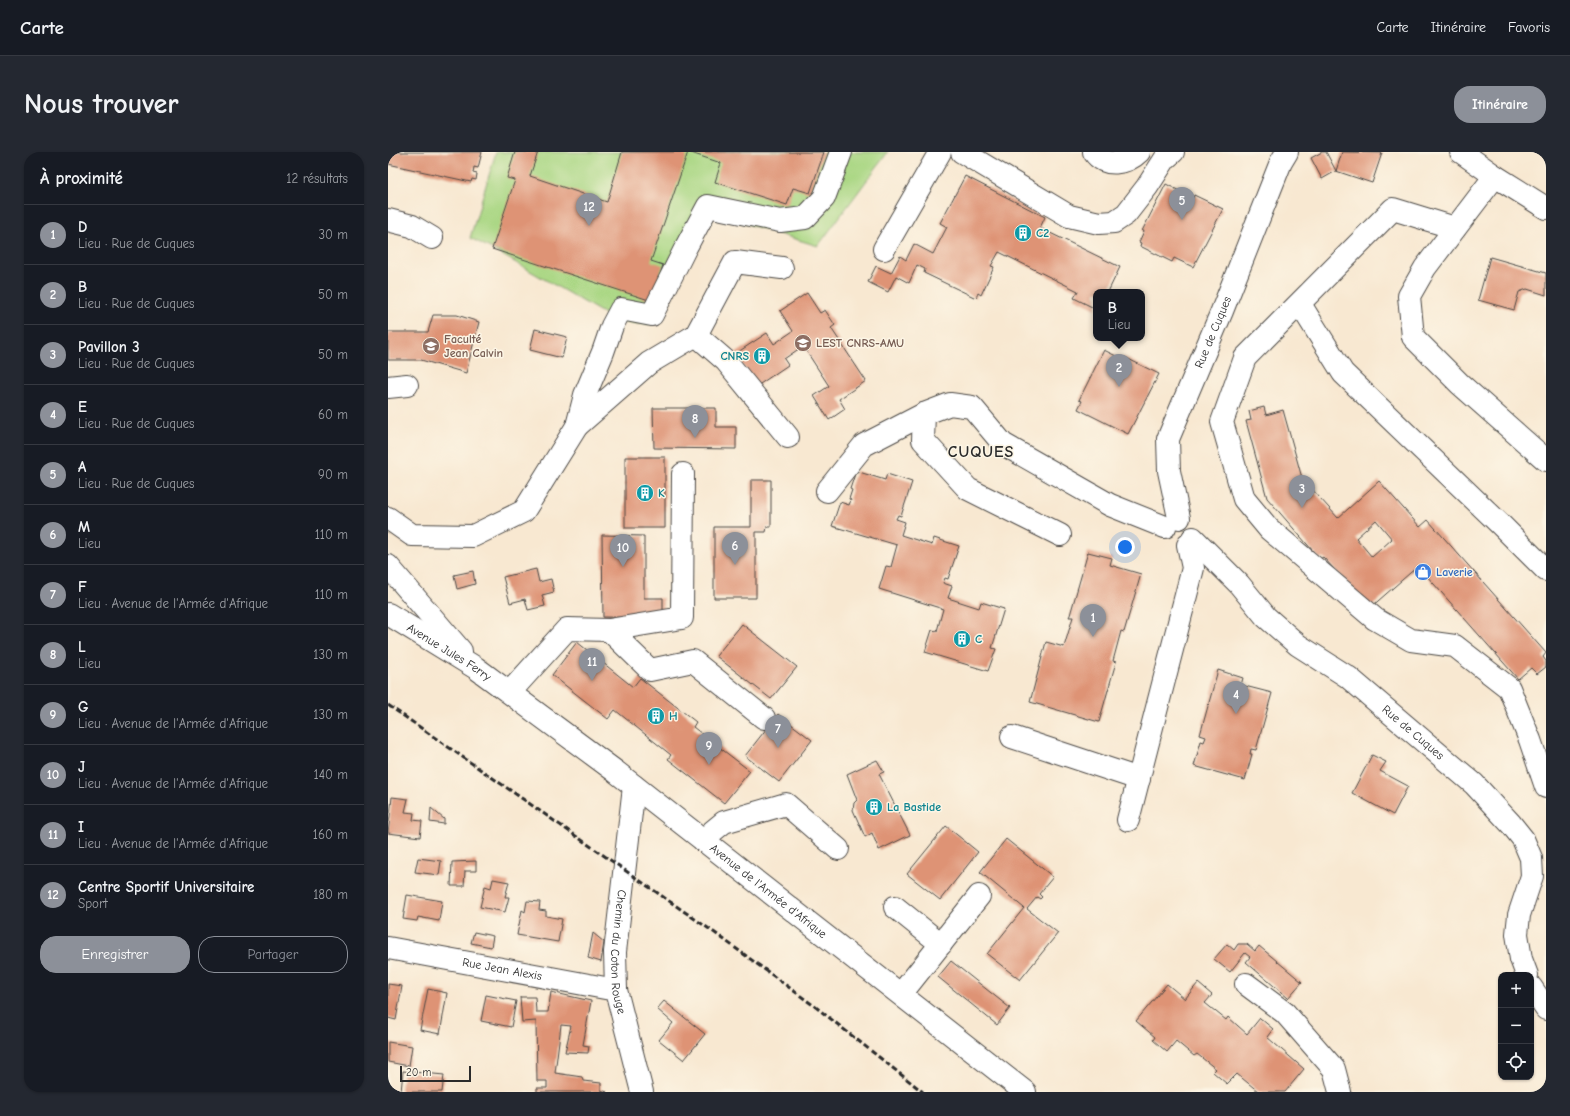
<!DOCTYPE html>
<html lang="fr">
<meta charset="utf-8">
<style>
body{margin:0;font-family:"Comic Neue",sans-serif;background:#242831;color:#f1f3f6}
.controls{position:absolute;right:12px;bottom:12px;display:grid;overflow:hidden;border-radius:8px;box-shadow:0 1px 3px #0004}
.controls button{width:36px;height:36px;display:grid;place-items:center;padding:0;border:0;border-bottom:1px solid #363941;background:#171b24;color:#f1f3f6;font:20px sans-serif}
.scale{position:absolute;left:12px;bottom:10px;width:71px;box-sizing:border-box;padding-left:4px;border:2px solid #2b2b2b;border-top:0;font-size:11px;line-height:14px;white-space:nowrap;color:#2b2b2b;-webkit-text-stroke:3px #fcf5e5;paint-order:stroke}
.you{position:absolute;left:737px;top:395px;width:14px;height:14px;margin:-10px;border:3px solid #fff;border-radius:50%;background:#1a73e8;box-shadow:0 0 0 6px #1a73e833}
.badge{display:grid;place-items:center;width:26px;height:26px;border-radius:50%;background:#8c9099;color:#fff;font-size:13px;font-weight:700}
.pin{position:absolute;translate:-50% -33px;filter:drop-shadow(0 1px 2px #0008)}
.pin::after{content:'';position:absolute;top:21px;width:14px;height:12px;background:inherit;clip-path:polygon(0 0,100% 0,50% 100%)}
.popup{position:absolute;left:705px;top:137px;width:52px;height:52px;box-sizing:border-box;display:grid;place-content:center;border-radius:8px;background:#171b24;filter:drop-shadow(0 1px 3px #0005);font-size:13px;white-space:nowrap;color:#9ea1a6}
.popup b{font-size:15px;color:#f1f3f6}
.popup::after{content:'';position:absolute;left:50%;top:100%;margin-left:-8px;border:8px solid transparent;border-top-color:#171b24}
.list{margin:0;padding:0;list-style:none}
h2{display:flex;justify-content:space-between;align-items:center;height:52px;margin:0;padding:0 16px;font-size:17px}
h2 small{font-size:13px;font-weight:400;color:#9ea1a6}
.list li{display:grid;grid-template-columns:26px 1fr auto;gap:12px;align-items:center;box-sizing:border-box;height:60px;padding:0 16px;border-top:1px solid #363941}
.list b{display:block;font-size:15px;white-space:nowrap}
.list p{margin:0;font-size:13px;white-space:nowrap;color:#9ea1a6}
.list em{font-size:13px;font-style:normal;color:#9ea1a6}
.actions{display:flex;gap:8px;padding:12px 16px}
.actions a{flex:1;padding:9px 0;border:1px solid #8c9099;border-radius:16px;text-align:center;font-size:14px;color:#8c9099}
.actions .main{background:#8c9099;color:#fff}
.icon{flex:none;width:22px;height:22px;fill:none;stroke:currentColor;stroke-width:2;stroke-linecap:round;stroke-linejoin:round}
.map{position:relative;flex:none;width:1158px;height:940px;overflow:hidden;border-radius:16px}
header{display:flex;align-items:center;gap:24px;box-sizing:border-box;height:56px;padding:0 20px;background:#171b24;border-bottom:1px solid #363941}
header strong{font-size:19px}
nav{display:flex;gap:22px;margin-inline-start:auto;font-size:14px}
.intro{display:flex;align-items:center;justify-content:space-between;box-sizing:border-box;height:96px;padding:0 24px}
h1{margin:0;font-size:28px}
.button{padding:10px 18px;border-radius:16px;background:#8c9099;color:#fff;font-size:14px;font-weight:700}
main{display:flex;gap:24px;padding:0 24px}
aside{flex:1;background:#171b24;border-radius:16px;box-shadow:0 1px 3px #0004}
.map>svg:first-child{display:block}
.green{fill:#aad784;stroke:#6a8158}
.building{fill:#de9375;fill-rule:evenodd}
.lines{fill:none;stroke-linecap:round;stroke-linejoin:round}
.minor-casing{stroke:#4a4744;stroke-width:24}
.minor{stroke:#fff;stroke-width:22}
.rail{stroke:#2b2b2b;stroke-width:3;stroke-dasharray:6 3;stroke-linecap:butt}
.labels{text-anchor:middle;stroke-width:3;stroke-linejoin:round;paint-order:stroke}
.culture-label{font-size:12px;font-weight:bold;fill:#0d838f;stroke:#fcf5e5;text-anchor:start}
.street-label{font-size:12px;fill:#2b2b2b;stroke:#fcf5e5}
.education-label{font-size:12px;font-weight:bold;fill:#785e54;stroke:#fcf5e5;text-anchor:start}
.shop-label{font-size:12px;font-weight:bold;fill:#366cbe;stroke:#fcf5e5;text-anchor:start}
.district-label{font-size:16px;font-weight:bold;letter-spacing:1px;fill:#2b2b2b;stroke:#fcf5e5}
</style>
<header>
<strong>Carte</strong>
<nav><a>Carte</a><a>Itinéraire</a><a>Favoris</a></nav>
</header>
<div class="intro"><h1>Nous trouver</h1><a class="button">Itinéraire</a></div>
<main>
<aside>
<h2>À proximité<small>12 résultats</small></h2>
<ul class="list">
<li><span class="badge">1</span><div><b>D</b><p>Lieu · Rue de Cuques</p></div><em>30 m</em></li>
<li><span class="badge">2</span><div><b>B</b><p>Lieu · Rue de Cuques</p></div><em>50 m</em></li>
<li><span class="badge">3</span><div><b>Pavillon 3</b><p>Lieu · Rue de Cuques</p></div><em>50 m</em></li>
<li><span class="badge">4</span><div><b>E</b><p>Lieu · Rue de Cuques</p></div><em>60 m</em></li>
<li><span class="badge">5</span><div><b>A</b><p>Lieu · Rue de Cuques</p></div><em>90 m</em></li>
<li><span class="badge">6</span><div><b>M</b><p>Lieu</p></div><em>110 m</em></li>
<li><span class="badge">7</span><div><b>F</b><p>Lieu · Avenue de l'Armée d'Afrique</p></div><em>110 m</em></li>
<li><span class="badge">8</span><div><b>L</b><p>Lieu</p></div><em>130 m</em></li>
<li><span class="badge">9</span><div><b>G</b><p>Lieu · Avenue de l'Armée d'Afrique</p></div><em>130 m</em></li>
<li><span class="badge">10</span><div><b>J</b><p>Lieu · Avenue de l'Armée d'Afrique</p></div><em>140 m</em></li>
<li><span class="badge">11</span><div><b>I</b><p>Lieu · Avenue de l'Armée d'Afrique</p></div><em>160 m</em></li>
<li><span class="badge">12</span><div><b>Centre Sportif Universitaire</b><p>Sport</p></div><em>180 m</em></li>
</ul>
<div class="actions"><a class="main">Enregistrer</a><a>Partager</a></div>
</aside>
<div class="map">
<svg width="1158" height="940" viewBox="0 0 1158 940">
<rect width="100%" height="100%" fill="#fcf5e5"/>
<filter id="ink" filterUnits="userSpaceOnUse"><feTurbulence type="fractalNoise" baseFrequency=".025" numOctaves="2"/><feDisplacementMap in="SourceGraphic" scale="8" xChannelSelector="R" yChannelSelector="G"/><feConvolveMatrix kernelMatrix="1 2 1 2 8 2 1 2 1" color-interpolation-filters="sRGB"/></filter>
<filter id="wash" filterUnits="userSpaceOnUse"><feTurbulence type="fractalNoise" baseFrequency=".012" numOctaves="4" result="noise"/><feDisplacementMap in="SourceGraphic" scale="16" xChannelSelector="R" yChannelSelector="G"/><feGaussianBlur stdDeviation="0.9" result="paint"/><feColorMatrix in="noise" values="0 0 0 0 0 0 0 0 0 0 0 0 0 0 0 0 0 1.4 0 .05"/><feComposite in="paint" operator="in"/></filter>
<g filter="url(#wash)">
<rect width="100%" height="100%" fill="#f8e8d1"/>
<path class="green" d="M 108,0 L 500,0 L 430,94 L 323,61 L 266,172 L 244,172 L 227,168 L 104,97 L 82,86 Z"/>
<g id="blocks">
<path class="building" d="M 0,0 L 94,0 L 90,16 L 86,15 L 85,21 L 89,22 L 88,28 L 84,27 L 83,30 L 0,12 Z
M 127,0 L 150,0 L 142,24 L 219,50 L 234,0 L 436,0 L 422,41 L 405,36 L 399,53 L 327,30 L 333,11 L 300,0 L 263,109 L 275,113 L 264,149 L 104,97 L 127,28 L 119,26 Z
M 934,0 L 938,0 L 948,19 L 934,27 L 923,6 Z
M 954,0 L 994,1 L 984,31 L 948,19 Z
M 577,24 L 657,65 L 652,76 L 732,115 L 720,140 L 708,140 L 708,157 L 686,146 L 690,139 L 611,100 L 603,114 L 606,115 L 593,143 L 590,141 L 588,146 L 536,121 L 537,117 L 529,113 L 521,131 L 508,124 L 500,140 L 480,130 L 488,114 L 503,121 L 512,104 L 518,108 L 526,92 L 545,102 L 559,75 L 552,71 Z
M 778,32 L 805,46 L 806,43 L 835,57 L 805,115 L 786,106 L 784,110 L 752,94 L 753,91 L 751,90 L 756,79 L 754,79 Z
M 1102,105 L 1158,121 L 1158,143 L 1139,137 L 1131,140 L 1126,158 L 1090,148 Z
M 419,141 L 432,161 L 437,158 L 447,173 L 443,176 L 478,229 L 451,247 L 457,257 L 441,268 L 426,244 L 441,234 L 415,194 L 396,207 L 400,213 L 369,234 L 347,202 L 379,181 L 386,192 L 405,179 L 392,159 Z
M 45,163 L 69,163 L 91,170 L 78,221 L 33,208 L 0,208 L 0,180 L 40,180 Z
M 147,177 L 179,185 L 174,206 L 142,198 Z
M 716,198 L 734,207 L 736,205 L 771,222 L 740,282 L 690,257 L 694,249 L 691,248 Z
M 876,255 L 878,263 L 895,258 L 914,326 L 950,366 L 991,329 L 1032,375 L 1040,368 L 1158,501 L 1155,505 L 1158,509 L 1158,515 L 1149,522 L 1143,516 L 1130,527 L 1030,414 L 982,456 L 935,405 L 932,407 L 879,346 L 858,269 L 863,268 L 861,259 ZM 988,368 L 1004,387 L 984,405 L 968,386 Z
M 265,256 L 328,256 L 328,275 L 348,275 L 348,297 L 266,296 Z
M 237,305 L 277,305 L 277,376 L 237,376 Z
M 468,319 L 497,328 L 499,322 L 524,330 L 513,364 L 510,363 L 508,367 L 517,370 L 513,383 L 544,393 L 546,386 L 571,394 L 560,427 L 557,426 L 555,431 L 564,434 L 560,446 L 591,456 L 593,450 L 616,457 L 604,496 L 608,497 L 600,519 L 537,500 L 544,478 L 549,479 L 555,457 L 491,437 L 498,414 L 503,415 L 509,393 L 444,374 L 452,350 L 461,353 L 463,348 L 461,347 L 464,338 L 462,337 Z
M 363,328 L 383,328 L 383,375 L 379,375 L 378,380 L 368,380 L 368,446 L 326,446 L 326,375 L 363,375 Z
M 214,383 L 256,384 L 256,446 L 275,446 L 275,466 L 215,465 Z
M 700,400 L 724,406 L 722,413 L 753,422 L 736,480 L 733,479 L 725,509 L 728,510 L 711,570 L 642,550 L 658,490 L 676,495 L 685,465 L 681,465 L 682,463 Z
M 148,417 L 151,430 L 163,427 L 166,440 L 154,443 L 157,454 L 140,458 L 137,447 L 122,451 L 115,425 Z
M 85,419 L 87,432 L 69,437 L 66,423 Z
M 354,472 L 409,515 L 383,547 L 328,504 Z
M 189,490 L 245,535 L 252,526 L 308,570 L 305,575 L 362,619 L 336,651 L 280,607 L 283,603 L 227,558 L 220,567 L 164,523 Z
M 830,518 L 855,526 L 853,533 L 884,541 L 868,598 L 863,597 L 862,602 L 864,602 L 857,628 L 806,614 L 813,589 L 816,590 L 818,585 L 812,583 Z
M 390,562 L 424,588 L 391,630 L 357,604 Z
M 984,603 L 998,610 L 992,619 L 1020,634 L 1005,663 L 964,641 Z
M 489,608 L 496,620 L 491,622 L 522,683 L 491,698 L 484,681 L 477,685 L 465,658 L 466,651 L 469,648 L 459,622 Z
M 4,645 L 20,647 L 17,660 L 26,661 L 25,668 L 34,669 L 32,685 L 0,681 Z
M 43,656 L 56,667 L 56,672 L 42,670 Z
M 558,674 L 590,700 L 552,748 L 519,722 Z
M 618,687 L 665,725 L 651,742 L 654,745 L 652,747 L 649,745 L 639,757 L 670,781 L 632,828 L 599,802 L 636,756 L 592,720 Z
M 30,706 L 53,709 L 51,723 L 27,720 Z
M 88,709 L 88,719 L 77,719 L 76,734 L 63,734 L 64,710 Z
M 105,727 L 121,730 L 117,745 L 121,745 L 117,760 L 92,755 L 97,734 L 103,736 Z
M 19,743 L 54,749 L 51,769 L 30,765 L 29,769 L 15,767 Z
M 139,749 L 152,750 L 151,758 L 158,759 L 158,764 L 174,767 L 170,790 L 129,783 L 134,758 L 137,760 Z
M 86,780 L 105,784 L 103,795 L 83,791 Z
M 205,781 L 216,790 L 213,810 L 200,806 Z
M 839,792 L 846,798 L 850,792 L 859,792 L 867,799 L 871,794 L 914,830 L 900,846 L 858,810 L 862,805 L 857,801 L 842,820 L 826,807 Z
M 563,809 L 622,856 L 609,873 L 550,825 Z
M 810,831 L 824,843 L 817,851 L 838,868 L 840,865 L 859,882 L 872,866 L 885,877 L 879,885 L 916,917 L 897,940 L 871,940 L 849,922 L 839,932 L 825,920 L 828,917 L 809,902 L 806,904 L 788,889 L 779,900 L 765,888 L 767,885 L 748,869 L 779,832 L 797,847 Z
M 0,832 L 14,834 L 8,868 L 0,866 Z
M 40,837 L 59,841 L 52,882 L 32,878 Z
M 163,840 L 203,849 L 195,893 L 201,894 L 200,901 L 177,900 L 183,874 L 173,873 L 167,921 L 194,925 L 195,929 L 213,931 L 213,938 L 219,940 L 149,940 L 149,936 L 159,936 L 159,929 L 149,929 L 148,869 L 134,870 L 132,845 L 147,845 L 148,860 L 160,860 Z
M 98,843 L 128,849 L 123,875 L 93,869 Z
M 276,849 L 317,882 L 296,908 L 271,888 L 285,871 L 269,857 Z
M 0,890 L 24,894 L 21,914 L 0,910 Z
M 15,919 L 56,923 L 54,940 L 13,940 Z"/>
</g>
</g>
<g filter="url(#ink)">
<use href="#blocks" fill-opacity="0" stroke="#4a4744" stroke-width="1"/>
<g class="lines">
<defs>
<g id="minor">
<path d="M 574,0 L 681,64 L 711,71 L 726,70 L 738,62 L 759,35 L 777,7 L 785,0"/>
<path d="M 706,0 C 716,16 739,12 751,0"/>
<path d="M 1073,0 L 1107,24 L 1158,56"/>
<path d="M 1107,24 L 1037,116 L 1021,144 L 1025,185 L 1072,232 L 1158,308"/>
<path d="M 0,68 L 24,74 L 44,86"/>
<path d="M 1067,76 L 1005,57 L 857,206 L 834,270 L 856,347 L 881,377 L 987,467 L 1023,488 L 1067,494 L 1121,536 L 1142,588 L 1158,635"/>
<path d="M 496,97 L 552,0"/>
<path d="M 912,152 L 955,221 L 1113,373 L 1158,418"/>
<path d="M 308,183 L 338,209 L 400,285"/>
<path d="M 0,235 L 19,233"/>
<path d="M 189,274 L 261,211 L 308,183 L 347,110 L 394,116"/>
<path d="M 439,339 L 476,293 L 536,262"/>
<path d="M 0,366 L 24,383 L 85,384 L 136,359 L 189,274 L 197,243 L 215,200 L 224,174 L 233,157 L 264,163 L 298,95 L 320,54 L 392,69 L 417,66 L 436,46 L 453,0"/>
<path id="s1" d="M 791,366 L 781,319 L 780,287 L 834,159 L 893,10 L 899,0"/>
<path d="M 672,383 L 580,337 L 535,288 L 536,262 L 562,252 L 584,255 L 615,292 L 722,353 L 777,375"/>
<path id="s2" d="M 805,386 L 851,432 L 878,465 L 910,493 L 960,525 L 1086,632 L 1123,672 L 1135,687 L 1143,706 L 1144,724 L 1131,763 L 1129,782 L 1133,807 L 1139,823"/>
<path d="M 0,414 L 73,499"/>
<path id="s3" d="M 0,462 L 88,516 L 227,619 L 637,940"/>
<path d="M 221,478 L 262,518 L 305,509 L 376,566"/>
<path d="M 122,540 L 179,477 L 221,478 L 294,466 L 295,322"/>
<path d="M 624,585 L 751,627"/>
<path id="s4" d="M 246,634 L 227,800 L 228,838 L 254,940"/>
<path d="M 740,668 L 805,416 L 800,393"/>
<path d="M 316,689 L 325,679 L 336,670 L 398,652 L 450,697"/>
<path d="M 507,755 L 553,792"/>
<path id="s5" d="M 0,796 L 228,838"/>
<path d="M 858,832 L 897,861 L 946,917 L 952,940"/>
<path d="M 1143,835 L 1158,857"/>
<path d="M 513,842 L 591,744"/>
</g>
</defs>
<use href="#minor" class="minor-casing"/>
<use href="#minor" class="minor"/>
<path class="rail" d="M 0,553 L 327,781 L 429,856 L 535,940"/>
</g>
</g>
<defs>
<symbol id="building-disc" viewBox="-11 -11 22 22"><circle r="9.5" fill="#0f9aa8" stroke="#fcf5e5"/><path d="M-4-6H4V6H1V3H-1V6H-4ZM-2.5-4.3h1.7v1.8h-1.7ZM.8-4.3h1.7v1.8H.8ZM-2.5-1h1.7V.8h-1.7ZM.8-1h1.7V.8H.8Z" fill="#fff"/></symbol>
<symbol id="university-disc" viewBox="-11 -11 22 22"><circle r="9.5" fill="#8d6e63" stroke="#fcf5e5"/><path d="M0-5L7-2L0 1L-7-2ZM-4 1L0 2.5L4 1V4Q0 6-4 4Z" fill="#fff"/></symbol>
<symbol id="shop-disc" viewBox="-11 -11 22 22"><circle r="9.5" fill="#3f7fe0" stroke="#fcf5e5"/><path d="M-5-2.5h2.3a2.7 3.5 0 0 1 5.4 0H5L5.5 6h-11ZM-1.5-2.5h3a1.5 2.3 0 0 0-3 0Z" fill="#fff"/></symbol>
</defs>
<g fill-rule="evenodd">
<use href="#building-disc" x="625" y="71" width="20" height="20"/>
<use href="#university-disc" x="405" y="181" width="20" height="20"/>
<use href="#university-disc" x="33" y="184" width="20" height="20"/>
<use href="#building-disc" x="364" y="194" width="20" height="20"/>
<use href="#building-disc" x="247" y="331" width="20" height="20"/>
<use href="#shop-disc" x="1025" y="410" width="20" height="20"/>
<use href="#building-disc" x="564" y="477" width="20" height="20"/>
<use href="#building-disc" x="258" y="554" width="20" height="20"/>
<use href="#building-disc" x="476" y="645" width="20" height="20"/>
</g>
<g class="labels">
<g class="culture-label">
<text x="648" y="85">C2</text>
<text x="361" y="208" text-anchor="end">CNRS</text>
<text x="270" y="345">K</text>
<text x="587" y="491">C</text>
<text x="281" y="568">H</text>
<text x="499" y="659">La Bastide</text>
</g>
<g class="street-label">
<text dy="4" stroke="none"><textPath href="#s1" startOffset="196">Rue de Cuques</textPath></text>
<text dy="4" stroke="none"><textPath href="#s3" startOffset="72">Avenue Jules Ferry</textPath></text>
<text dy="4" stroke="none"><textPath href="#s2" startOffset="295">Rue de Cuques</textPath></text>
<text dy="4" stroke="none"><textPath href="#s3" startOffset="471">Avenue de l'Armée d'Afrique</textPath></text>
<text dy="4" stroke="none"><textPath href="#s4" startOffset="167">Chemin du Coton Rouge</textPath></text>
<text dy="4" stroke="none"><textPath href="#s5" startOffset="116">Rue Jean Alexis</textPath></text>
</g>
<g class="education-label">
<text x="56" y="191">Faculté<tspan x="56" dy="14">Jean Calvin</tspan></text>
<text x="428" y="195">LEST CNRS-AMU</text>
</g>
<g class="shop-label">
<text x="1048" y="424">Laverie</text>
</g>
<g class="district-label">
<text x="593" y="305">CUQUES</text>
</g>
</g>
</svg>
<div class="controls">
<button>+</button>
<button>−</button>
<button><svg class="icon" aria-label="locate" viewBox="0 0 24 24"><circle cx="12" cy="12" r="6"/><path d="M12 2v4M12 18v4M2 12h4M18 12h4"/></svg></button>
</div>
<div class="scale">20 m</div>
<div class="you"></div>
<div class="pin badge" style="left:705px;top:485px">1</div>
<div class="pin badge" style="left:731px;top:235px">2</div>
<div class="popup"><b>B</b>Lieu</div>
<div class="pin badge" style="left:914px;top:356px">3</div>
<div class="pin badge" style="left:848px;top:562px">4</div>
<div class="pin badge" style="left:794px;top:68px">5</div>
<div class="pin badge" style="left:347px;top:413px">6</div>
<div class="pin badge" style="left:390px;top:596px">7</div>
<div class="pin badge" style="left:307px;top:286px">8</div>
<div class="pin badge" style="left:321px;top:613px">9</div>
<div class="pin badge" style="left:235px;top:415px">10</div>
<div class="pin badge" style="left:204px;top:529px">11</div>
<div class="pin badge" style="left:201px;top:74px">12</div>
</div>
</main>
